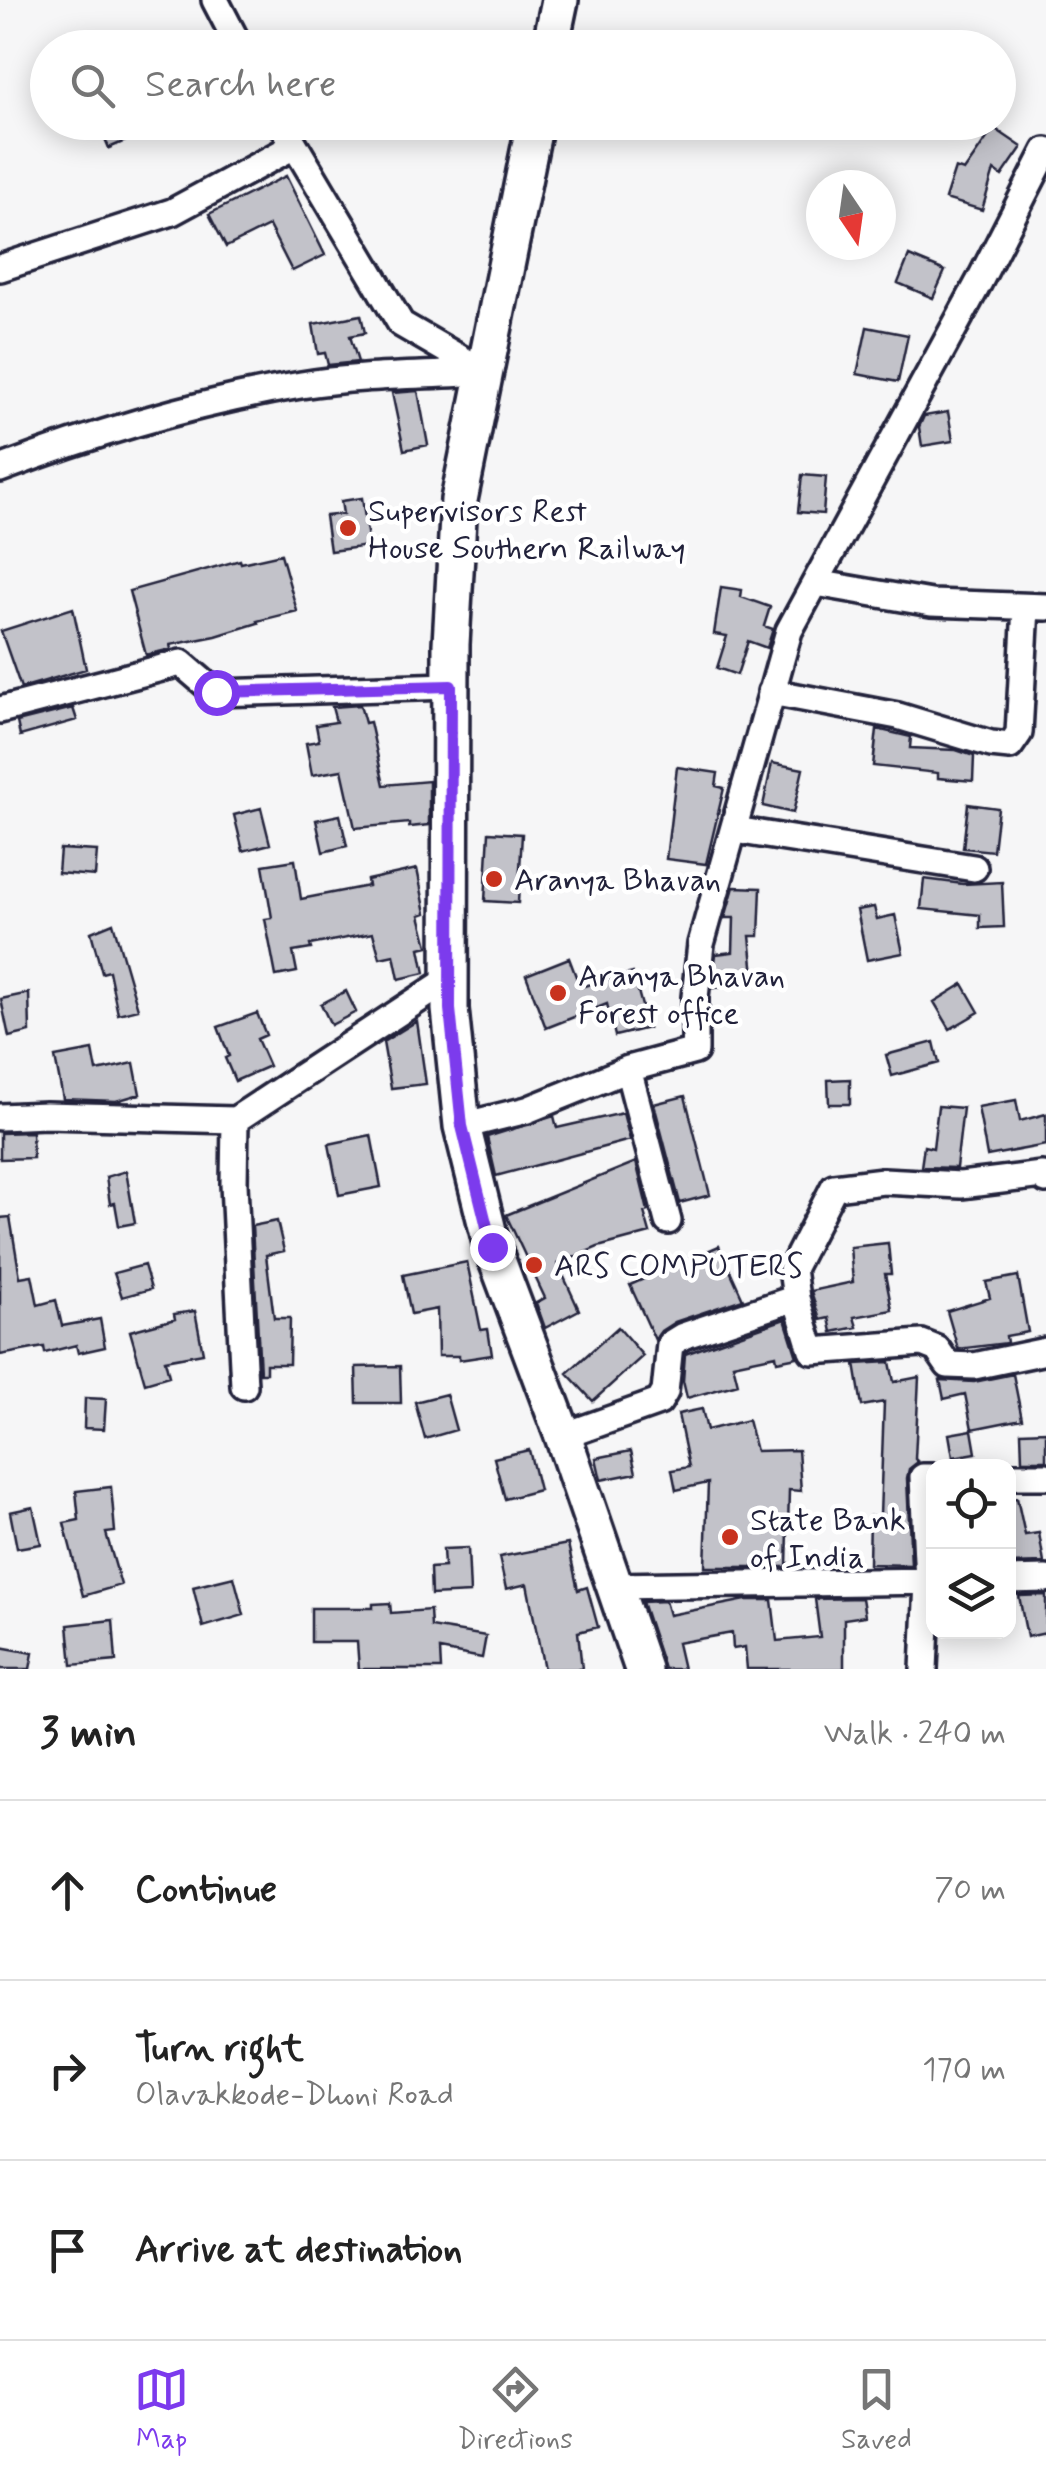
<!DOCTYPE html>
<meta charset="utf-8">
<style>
body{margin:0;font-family:Mynerve,sans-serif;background:#f6f6f6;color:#222}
.controls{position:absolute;right:30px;bottom:30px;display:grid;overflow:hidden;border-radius:20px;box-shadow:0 5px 25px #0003}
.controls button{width:90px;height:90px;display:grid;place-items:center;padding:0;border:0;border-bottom:2px solid #e0e0e0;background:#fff;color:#222;font:50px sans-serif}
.compass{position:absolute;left:806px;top:170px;width:90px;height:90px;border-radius:50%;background:#fff;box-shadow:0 5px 25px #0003;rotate:167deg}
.stop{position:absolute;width:30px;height:30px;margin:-22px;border:8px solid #7c3aed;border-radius:50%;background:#fff}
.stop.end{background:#7c3aed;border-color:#fff;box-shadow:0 2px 10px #0008}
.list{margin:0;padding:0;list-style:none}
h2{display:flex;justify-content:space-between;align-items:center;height:130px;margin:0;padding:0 40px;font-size:42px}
h2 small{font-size:32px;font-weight:400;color:#767676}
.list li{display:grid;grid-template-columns:65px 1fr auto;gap:30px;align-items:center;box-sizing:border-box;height:180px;padding:0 40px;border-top:2px solid #e0e0e0}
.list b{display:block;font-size:38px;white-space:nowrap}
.list p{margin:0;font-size:32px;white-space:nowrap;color:#767676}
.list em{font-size:32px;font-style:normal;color:#767676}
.icon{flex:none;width:55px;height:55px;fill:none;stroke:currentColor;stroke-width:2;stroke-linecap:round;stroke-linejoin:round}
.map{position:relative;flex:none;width:1046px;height:1669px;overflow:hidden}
.search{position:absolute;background:#fff;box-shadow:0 5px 25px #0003;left:30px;right:30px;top:30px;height:110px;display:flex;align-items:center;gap:25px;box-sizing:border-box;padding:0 35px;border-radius:55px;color:#767676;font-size:38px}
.sheet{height:670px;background:#fff}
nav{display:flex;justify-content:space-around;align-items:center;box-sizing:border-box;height:140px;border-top:2px solid #e0e0e0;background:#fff;font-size:28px;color:#767676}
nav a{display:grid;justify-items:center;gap:5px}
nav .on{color:#7c3aed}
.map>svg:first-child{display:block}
.building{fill:#c2c2c9;stroke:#22223b;stroke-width:2.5}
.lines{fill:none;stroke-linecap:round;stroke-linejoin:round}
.minor-casing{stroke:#22223b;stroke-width:32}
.secondary-casing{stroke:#22223b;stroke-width:42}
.minor{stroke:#fff;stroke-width:25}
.secondary{stroke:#fff;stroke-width:35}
.route{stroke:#7c3aed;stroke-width:12}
.poi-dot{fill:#c8321e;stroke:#fff;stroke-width:4}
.labels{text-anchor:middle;stroke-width:9;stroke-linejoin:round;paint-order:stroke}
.poi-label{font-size:32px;fill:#22223b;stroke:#fff;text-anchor:start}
</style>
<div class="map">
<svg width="1046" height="1669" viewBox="0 0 1046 1669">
<rect width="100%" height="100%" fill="#f6f6f7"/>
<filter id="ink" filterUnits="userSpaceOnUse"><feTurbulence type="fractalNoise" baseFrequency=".01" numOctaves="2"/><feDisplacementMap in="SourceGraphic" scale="20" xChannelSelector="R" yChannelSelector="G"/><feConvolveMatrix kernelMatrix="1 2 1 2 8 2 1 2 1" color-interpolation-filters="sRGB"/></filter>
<g filter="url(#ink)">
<path class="building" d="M 98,122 L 169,122 L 109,148 Z
M 994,128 L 1022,147 L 1002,176 L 994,170 L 982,210 L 945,199 L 955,168 L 964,171 Z
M 286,176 L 325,255 L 292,271 L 269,226 L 226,247 L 209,214 Z
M 909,256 L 945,271 L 933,298 L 898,283 Z
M 361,315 L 365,333 L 350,336 L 358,362 L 328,365 L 325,353 L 318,354 L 313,324 Z
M 867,327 L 908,335 L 898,382 L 857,374 Z
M 418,391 L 428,445 L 404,450 L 392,393 Z
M 948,412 L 953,441 L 922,446 L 919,427 L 924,416 Z
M 802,475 L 826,477 L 823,514 L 798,512 Z
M 362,498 L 369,546 L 330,551 L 325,516 L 343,514 L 341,501 Z
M 281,554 L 297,611 L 257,621 L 258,623 L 216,636 L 170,645 L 171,649 L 146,655 L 129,591 L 240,560 L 241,563 Z
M 721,587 L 742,590 L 741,597 L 770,607 L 764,626 L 773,629 L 767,648 L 748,641 L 737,675 L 717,668 L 727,636 L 714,634 Z
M 73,608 L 86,669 L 21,688 L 1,631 Z
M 360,705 L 365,723 L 370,722 L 384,785 L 429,781 L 429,825 L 409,827 L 409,823 L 355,828 L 342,770 L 312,775 L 306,743 L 319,741 L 316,725 L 336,722 L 332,707 Z
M 73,708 L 77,720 L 20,736 L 17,722 Z
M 877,729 L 911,737 L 910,748 L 956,750 L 974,756 L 973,781 L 938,778 L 938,773 L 873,766 Z
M 772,763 L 803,769 L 793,813 L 763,806 Z
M 677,767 L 718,773 L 716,786 L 724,788 L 706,864 L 666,859 Z
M 968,804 L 998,808 L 993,851 L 963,848 Z
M 261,808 L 270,844 L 243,851 L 234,815 Z
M 340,815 L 347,846 L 323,852 L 316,820 Z
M 489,832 L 522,834 L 518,903 L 485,901 Z
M 60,849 L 97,851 L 95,876 L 58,873 Z
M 295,860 L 301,899 L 368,886 L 367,880 L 417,869 L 426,913 L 420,915 L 428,946 L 420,948 L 425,973 L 399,979 L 394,955 L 380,958 L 373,933 L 310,945 L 311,949 L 293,952 L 297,972 L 276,976 L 265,919 L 272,918 L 263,865 Z
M 924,879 L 963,884 L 1002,882 L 1004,927 L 980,928 L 980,915 L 921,909 Z
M 734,887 L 761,888 L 759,936 L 750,936 L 755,984 L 712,988 L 716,954 L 733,952 L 734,918 L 725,918 Z
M 874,907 L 877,919 L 895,915 L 903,953 L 867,960 L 857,910 Z
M 113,923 L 138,1009 L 118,1014 L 109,971 L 102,973 L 91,932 Z
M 569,958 L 580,987 L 633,973 L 648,1028 L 615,1036 L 607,1004 L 546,1028 L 526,975 Z
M 963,984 L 979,1012 L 950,1029 L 934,1002 Z
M 346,991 L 356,1012 L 331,1025 L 321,1004 Z
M 29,993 L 30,1032 L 9,1037 L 1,999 Z
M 257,1013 L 266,1035 L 257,1039 L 269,1066 L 235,1081 L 225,1058 L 229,1056 L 218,1027 Z
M 417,1021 L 426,1084 L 391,1088 L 383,1042 Z
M 934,1042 L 939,1063 L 892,1076 L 886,1055 Z
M 93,1050 L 97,1071 L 134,1063 L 140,1094 L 116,1101 L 63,1099 L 55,1057 Z
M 850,1079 L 850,1104 L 829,1104 L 828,1080 Z
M 685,1096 L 710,1195 L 680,1203 L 654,1104 Z
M 1016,1100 L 1020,1121 L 1046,1114 L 1046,1145 L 987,1156 L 978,1107 Z
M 938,1106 L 963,1108 L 956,1168 L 921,1167 L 924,1146 L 933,1148 Z
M 623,1113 L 630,1140 L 496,1176 L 487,1137 L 554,1116 L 557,1128 Z
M 32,1132 L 33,1158 L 0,1159 L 0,1133 Z
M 371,1135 L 381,1187 L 339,1195 L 329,1144 Z
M 636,1162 L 648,1211 L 644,1212 L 650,1233 L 598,1247 L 558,1264 L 579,1310 L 545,1328 L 536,1303 L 545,1298 L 506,1215 Z
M 126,1171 L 135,1223 L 119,1226 L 115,1203 L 110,1204 L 106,1177 Z
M 10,1217 L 20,1277 L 32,1275 L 38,1305 L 56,1300 L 62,1326 L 100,1319 L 105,1347 L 78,1353 L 76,1345 L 45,1353 L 44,1347 L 0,1355 L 0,1218 Z
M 277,1221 L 284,1251 L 266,1255 L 274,1318 L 290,1318 L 289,1364 L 266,1364 L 266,1373 L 260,1373 L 252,1226 Z
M 888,1243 L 891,1274 L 885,1274 L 892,1310 L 854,1317 L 857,1327 L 832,1332 L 829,1318 L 820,1320 L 811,1291 L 853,1282 L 850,1247 Z
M 719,1246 L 743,1299 L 675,1322 L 661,1331 L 655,1340 L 630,1285 Z
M 467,1262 L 481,1330 L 488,1329 L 492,1355 L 459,1360 L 459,1356 L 438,1356 L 437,1309 L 411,1314 L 403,1275 Z
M 144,1265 L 151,1289 L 122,1297 L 114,1273 Z
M 1018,1276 L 1028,1332 L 1006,1336 L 1007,1343 L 958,1349 L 947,1311 L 990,1298 L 986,1282 Z
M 195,1311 L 203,1353 L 165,1360 L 169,1376 L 145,1383 L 130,1331 L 175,1319 L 174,1314 Z
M 785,1319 L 797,1357 L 777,1361 L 776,1355 L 733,1364 L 738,1384 L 687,1398 L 683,1381 L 685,1354 Z
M 618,1327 L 643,1356 L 593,1401 L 567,1373 Z
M 890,1362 L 894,1382 L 919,1377 L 915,1459 L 918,1462 L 909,1469 L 907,1478 L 911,1565 L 869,1564 L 870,1516 L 880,1516 L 884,1402 L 862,1406 L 855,1364 Z
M 400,1366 L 401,1403 L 357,1403 L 356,1367 Z
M 1013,1374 L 1022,1419 L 972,1429 L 965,1394 L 944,1399 L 940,1380 L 974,1382 Z
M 446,1394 L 456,1430 L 425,1439 L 415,1402 Z
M 85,1398 L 106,1399 L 104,1429 L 84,1428 Z
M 702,1409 L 707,1430 L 748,1420 L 756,1451 L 798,1450 L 801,1491 L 789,1490 L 787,1567 L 705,1567 L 708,1483 L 676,1490 L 672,1470 L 689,1467 L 678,1414 Z
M 972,1430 L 976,1453 L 953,1457 L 949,1434 Z
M 1046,1431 L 1046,1460 L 1022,1460 L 1021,1432 Z
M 529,1450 L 539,1490 L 505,1499 L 494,1458 Z
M 631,1451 L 636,1473 L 601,1480 L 596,1458 Z
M 111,1487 L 115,1532 L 106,1533 L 121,1585 L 83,1596 L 64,1523 L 79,1520 L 76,1491 Z
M 1017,1498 L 1025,1535 L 1039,1533 L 1044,1563 L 1008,1564 L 1008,1499 Z
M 33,1507 L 41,1544 L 17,1548 L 10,1512 Z
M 568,1544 L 578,1590 L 587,1587 L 598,1627 L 578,1632 L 582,1669 L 544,1669 L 527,1584 L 506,1589 L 499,1557 Z
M 468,1548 L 470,1593 L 431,1595 L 430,1568 L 444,1567 L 443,1549 Z
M 234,1577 L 244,1615 L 203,1627 L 193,1587 Z
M 1046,1595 L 1046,1633 L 1027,1637 L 1019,1596 Z
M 862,1598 L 865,1616 L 844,1619 L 844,1669 L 747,1669 L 745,1647 L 733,1649 L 732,1633 L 677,1643 L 683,1669 L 664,1669 L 642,1602 L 665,1601 L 669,1615 L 746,1600 L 772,1600 L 777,1641 L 820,1637 L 815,1599 Z
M 390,1603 L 391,1613 L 430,1610 L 431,1627 L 486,1636 L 482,1658 L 440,1650 L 441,1669 L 359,1669 L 357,1642 L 311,1642 L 311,1608 L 373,1608 L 373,1604 Z
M 113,1620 L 116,1661 L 72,1665 L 68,1625 Z
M 0,1647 L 33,1653 L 30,1669 L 0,1669 Z"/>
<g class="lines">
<defs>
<path id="minor" d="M 215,0 L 240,48
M 281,122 L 401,324 L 484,372
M 0,268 L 172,212 L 294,146
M 0,469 C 98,432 198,402 301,385 C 361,375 424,376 484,372
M 816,583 L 931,603 L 1046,607
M 771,692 L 898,716 L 991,744 L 1010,746 L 1019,733 L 1026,607
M 0,710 L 181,663 L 216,693 L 451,686
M 735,830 L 974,868
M 628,1069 L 668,1221
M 0,1117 L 46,1115 L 235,1120 L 451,978
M 235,1120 L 234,1184 L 244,1386
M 462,1126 L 527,1110 L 628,1069 L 695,1051 L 695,997 L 701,944 L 789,631 L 979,282 L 1046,151
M 796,1298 L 812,1351 L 922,1343 L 937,1349 L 948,1365 L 974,1366 L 1046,1351
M 563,1436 L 659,1402 L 665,1392 L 670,1344 L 683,1336 L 796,1298 L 792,1269 L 834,1187 L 883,1181 L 961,1185 L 1042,1175 L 1046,1180
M 1008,1476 L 1046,1476
M 1008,1580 L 1046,1579
M 612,1586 L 934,1581
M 924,1669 L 928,1581 L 923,1477 L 934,1477"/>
<path id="secondary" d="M 550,48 L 560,0
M 535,122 L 459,500 L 451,644 L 450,1009 L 462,1126 L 492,1247 L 563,1436 L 643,1669"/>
</defs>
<use href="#minor" class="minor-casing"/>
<use href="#secondary" class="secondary-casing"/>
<use href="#minor" class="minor"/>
<use href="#secondary" class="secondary"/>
</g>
</g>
<g class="lines" filter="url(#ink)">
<path class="route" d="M 216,692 L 451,686 L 450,1009 L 462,1126 L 492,1247"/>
</g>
<g class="poi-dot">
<circle cx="348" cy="528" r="10"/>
<circle cx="494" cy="879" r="10"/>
<circle cx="558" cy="993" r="10"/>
<circle cx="534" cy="1265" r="10"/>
<circle cx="730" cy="1537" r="10"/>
</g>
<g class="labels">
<g class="poi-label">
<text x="368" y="521">Supervisors Rest<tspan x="368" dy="37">House Southern Railway</tspan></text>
<text x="514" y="890">Aranya Bhavan</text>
<text x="578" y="986">Aranya Bhavan<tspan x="578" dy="37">Forest office</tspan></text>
<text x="554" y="1276">ARS COMPUTERS</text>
<text x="750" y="1530">State Bank<tspan x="750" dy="37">of India</tspan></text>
</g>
</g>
</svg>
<div class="controls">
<button><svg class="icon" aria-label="locate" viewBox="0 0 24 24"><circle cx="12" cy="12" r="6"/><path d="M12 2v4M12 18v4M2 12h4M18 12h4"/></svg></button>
<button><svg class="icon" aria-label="layers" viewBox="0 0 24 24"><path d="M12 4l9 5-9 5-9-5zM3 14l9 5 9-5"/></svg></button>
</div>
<svg class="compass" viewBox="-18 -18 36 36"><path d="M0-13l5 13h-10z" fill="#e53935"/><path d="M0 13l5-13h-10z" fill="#767676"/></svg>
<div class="stop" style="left:216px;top:692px"></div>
<div class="stop end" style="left:492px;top:1247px"></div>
<div class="search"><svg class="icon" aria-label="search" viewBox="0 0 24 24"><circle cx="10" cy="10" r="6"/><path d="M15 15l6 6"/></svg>Search here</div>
</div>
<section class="sheet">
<h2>3 min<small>Walk · 240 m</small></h2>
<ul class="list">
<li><svg class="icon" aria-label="ahead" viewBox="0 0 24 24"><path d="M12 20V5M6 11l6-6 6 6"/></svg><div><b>Continue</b></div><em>70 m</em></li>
<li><svg class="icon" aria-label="right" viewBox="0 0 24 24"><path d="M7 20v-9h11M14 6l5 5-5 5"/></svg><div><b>Turn right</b><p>Olavakkode-Dhoni Road</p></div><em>170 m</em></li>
<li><svg class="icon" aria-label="arrive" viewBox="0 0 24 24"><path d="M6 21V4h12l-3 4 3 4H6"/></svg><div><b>Arrive at destination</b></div></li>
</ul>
</section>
<nav>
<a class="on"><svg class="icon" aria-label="map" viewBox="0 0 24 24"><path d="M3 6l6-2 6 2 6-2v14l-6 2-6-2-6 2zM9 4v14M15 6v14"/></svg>Map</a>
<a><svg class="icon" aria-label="directions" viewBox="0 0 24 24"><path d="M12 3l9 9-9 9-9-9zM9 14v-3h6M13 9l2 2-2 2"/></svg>Directions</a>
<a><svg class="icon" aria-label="saved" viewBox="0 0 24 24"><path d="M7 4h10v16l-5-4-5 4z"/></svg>Saved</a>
</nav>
